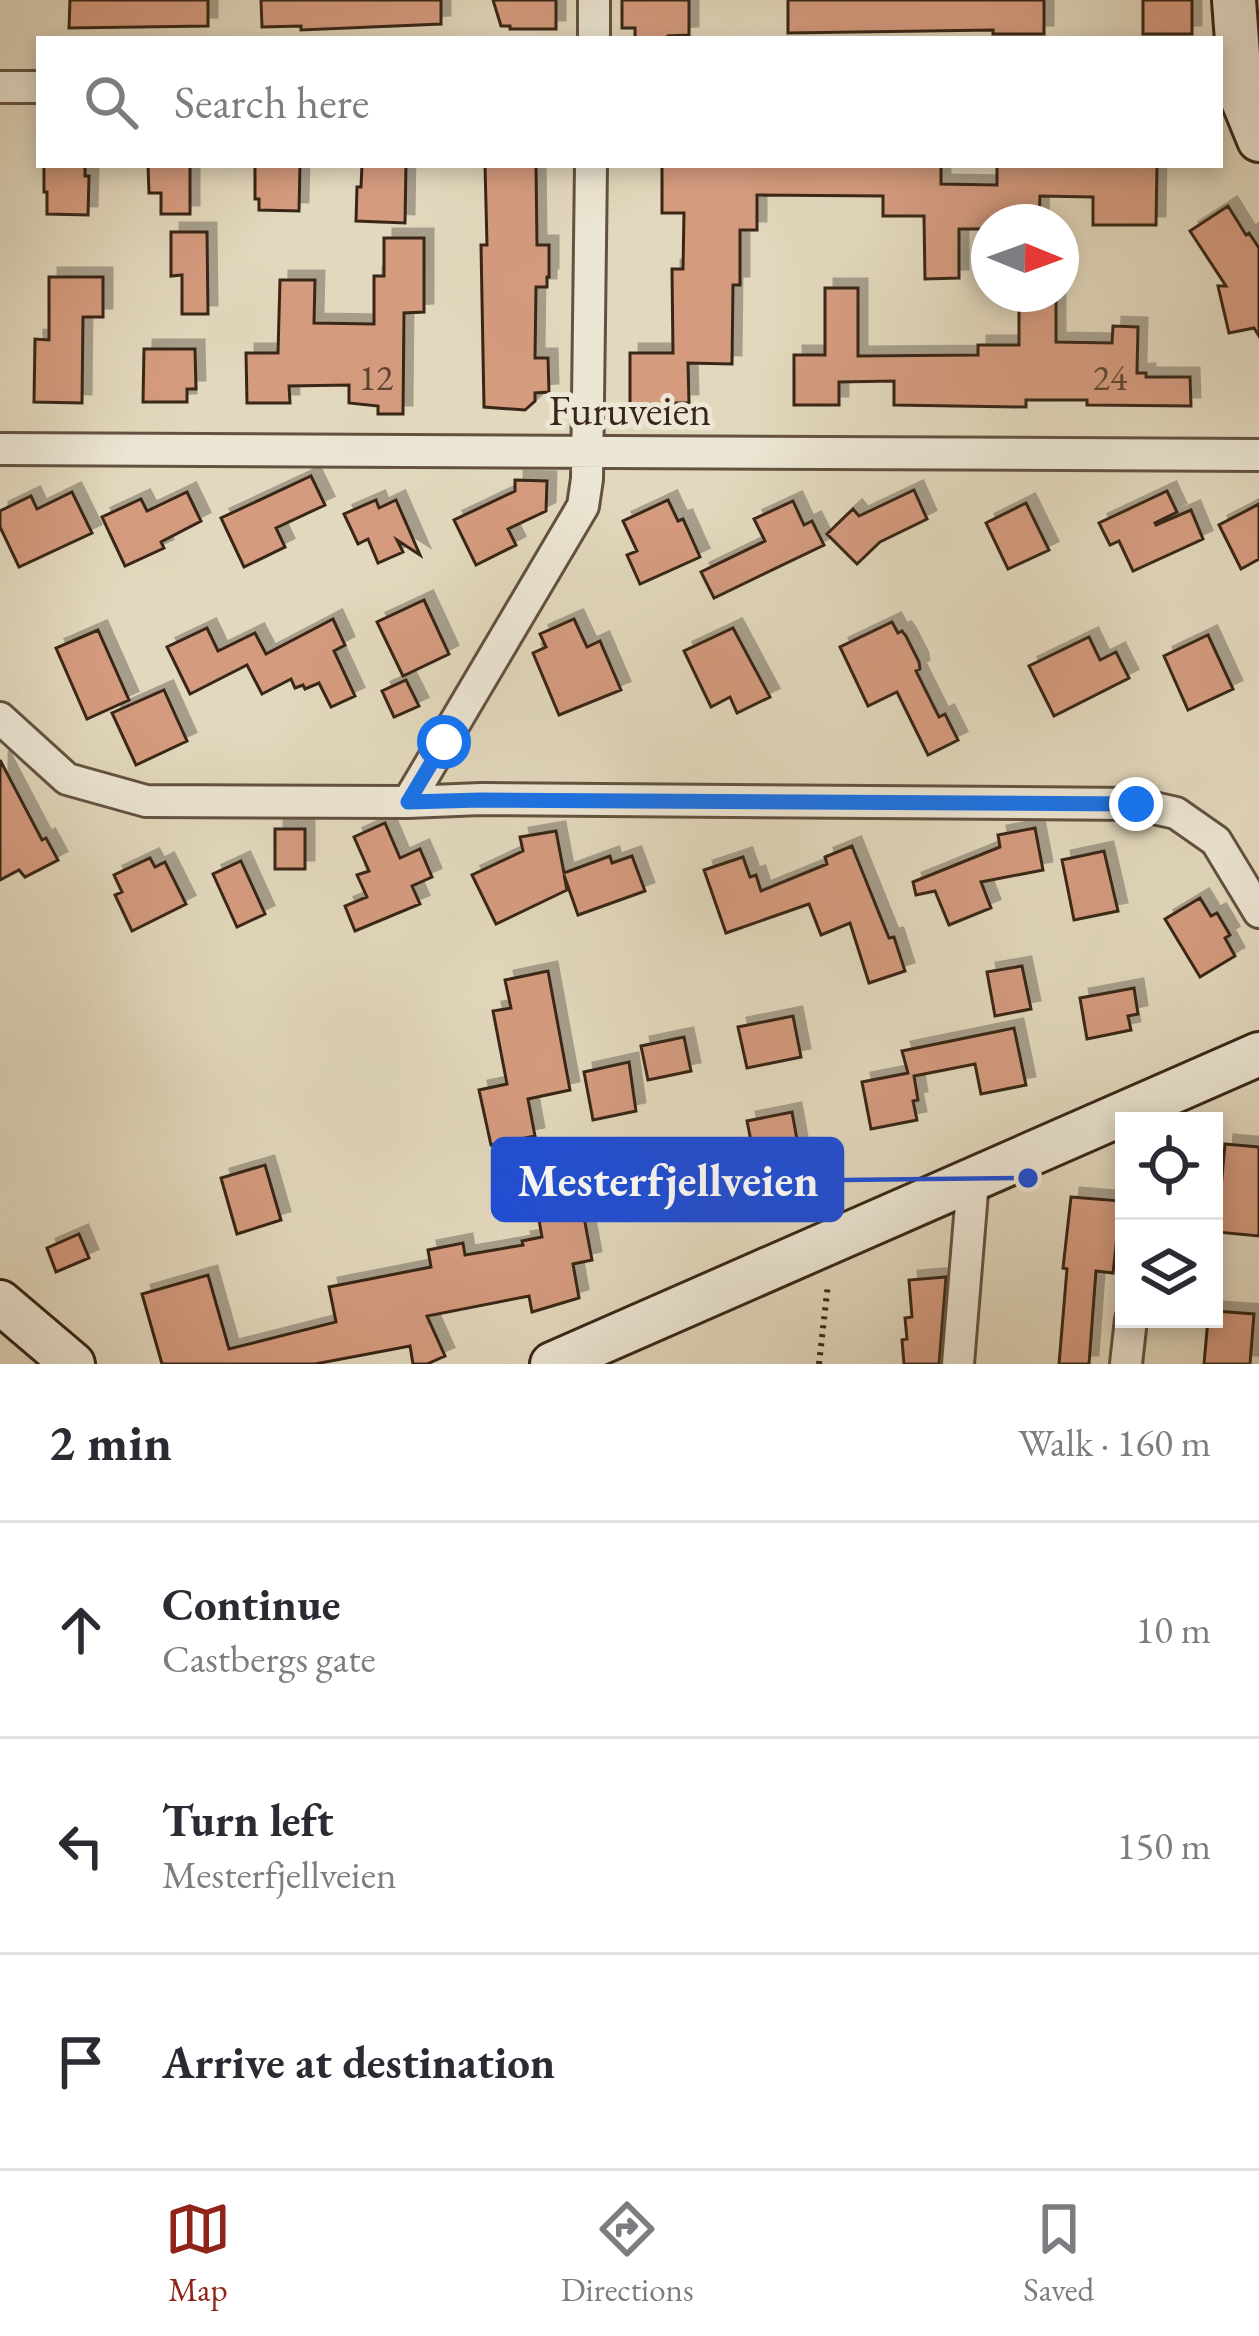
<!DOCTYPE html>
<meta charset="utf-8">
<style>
body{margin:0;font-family:"EB Garamond",serif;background:#f7f7f7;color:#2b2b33}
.controls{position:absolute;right:36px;bottom:36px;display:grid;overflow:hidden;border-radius:0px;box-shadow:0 6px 18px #0003}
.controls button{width:108px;height:108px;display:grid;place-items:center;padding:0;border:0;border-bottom:3px solid #e1e1e2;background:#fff;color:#2b2b33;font:60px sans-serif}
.compass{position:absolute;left:971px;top:204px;width:108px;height:108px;border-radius:50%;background:#fff;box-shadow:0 6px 18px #0003;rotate:91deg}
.stop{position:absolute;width:36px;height:36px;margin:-27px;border:9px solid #1a73e8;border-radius:50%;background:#fff}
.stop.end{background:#1a73e8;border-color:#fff;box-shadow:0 3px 12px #0008}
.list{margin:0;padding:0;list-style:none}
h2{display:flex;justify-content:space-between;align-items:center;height:156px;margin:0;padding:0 48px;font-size:51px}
h2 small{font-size:39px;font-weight:400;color:#7c7c81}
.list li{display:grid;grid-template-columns:78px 1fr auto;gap:36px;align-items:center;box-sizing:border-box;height:216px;padding:0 48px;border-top:3px solid #e1e1e2}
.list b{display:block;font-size:45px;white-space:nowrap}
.list p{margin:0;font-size:39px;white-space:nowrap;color:#7c7c81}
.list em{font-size:39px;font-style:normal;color:#7c7c81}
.icon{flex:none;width:66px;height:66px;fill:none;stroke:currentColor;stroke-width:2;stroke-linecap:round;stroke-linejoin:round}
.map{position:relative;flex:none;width:1259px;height:1364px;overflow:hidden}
.search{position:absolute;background:#fff;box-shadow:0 6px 18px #0003;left:36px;right:36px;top:36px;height:132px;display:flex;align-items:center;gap:30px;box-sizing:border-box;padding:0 42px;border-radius:0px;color:#7c7c81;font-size:45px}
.sheet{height:804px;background:#fff}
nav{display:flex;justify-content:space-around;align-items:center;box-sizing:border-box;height:168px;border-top:3px solid #e1e1e2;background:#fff;font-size:33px;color:#7c7c81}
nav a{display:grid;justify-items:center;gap:6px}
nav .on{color:#8f2418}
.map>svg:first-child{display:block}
.building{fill:#d59b7f;stroke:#392617;stroke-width:3;filter:url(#shadow)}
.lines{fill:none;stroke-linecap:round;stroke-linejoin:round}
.street-casing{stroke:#635240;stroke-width:36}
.secondary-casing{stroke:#392617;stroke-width:48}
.path{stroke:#392617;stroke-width:6;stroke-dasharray:3 6;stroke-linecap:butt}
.street{stroke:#ece6d4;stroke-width:30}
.secondary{stroke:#ece6d4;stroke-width:42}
.route{stroke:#1a73e8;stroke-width:15}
.labels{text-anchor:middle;stroke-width:10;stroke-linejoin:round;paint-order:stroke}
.number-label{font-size:36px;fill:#604331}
.street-label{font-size:42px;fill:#392617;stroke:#ece6d4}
.leader{fill:none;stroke:#1d4ed8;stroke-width:4.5}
.callout-dot{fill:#1d4ed8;stroke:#ece6d4;stroke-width:4.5}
.callout{fill:#1d4ed8;stroke:#1d4ed8;stroke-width:4.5}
.callout-label{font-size:45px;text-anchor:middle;font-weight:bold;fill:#fff}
</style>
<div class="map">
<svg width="1259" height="1364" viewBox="0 0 1259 1364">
<defs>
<filter id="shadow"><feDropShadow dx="9" dy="-9" stdDeviation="0" flood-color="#0004"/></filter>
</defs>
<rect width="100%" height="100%" fill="#e2d8bd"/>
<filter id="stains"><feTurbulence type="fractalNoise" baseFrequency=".00167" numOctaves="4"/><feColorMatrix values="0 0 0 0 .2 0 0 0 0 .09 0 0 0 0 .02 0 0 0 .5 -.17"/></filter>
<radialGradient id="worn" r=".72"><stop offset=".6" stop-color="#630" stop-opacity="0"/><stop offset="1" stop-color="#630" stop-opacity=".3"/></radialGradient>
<path class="building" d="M 70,0 L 208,0 L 208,26 L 69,28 Z
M 261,0 L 441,0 L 441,24 L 301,30 L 301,26 L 262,27 Z
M 493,0 L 556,0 L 556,29 L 510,29 L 510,26 L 501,26 Z
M 622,0 L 689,0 L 689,35 L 668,36 L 668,39 L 635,39 L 635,28 L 622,28 Z
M 788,0 L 1044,0 L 1044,34 L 993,34 L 993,30 L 788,33 Z
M 1143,0 L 1192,0 L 1192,34 L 1143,34 Z
M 44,165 L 85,165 L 85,176 L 89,176 L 88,215 L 47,214 L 47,192 L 44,192 Z
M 148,165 L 190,165 L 190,214 L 161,214 L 161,193 L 149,193 Z
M 255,165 L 300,165 L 299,211 L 259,210 L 259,199 L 255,199 Z
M 362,165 L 406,165 L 405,223 L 356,221 L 357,187 L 361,187 Z
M 485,165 L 536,165 L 537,245 L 549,245 L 549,277 L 547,277 L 547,287 L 536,287 L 535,358 L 548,358 L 549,392 L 535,393 L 535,401 L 525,410 L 484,407 L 481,245 L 487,245 Z
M 662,165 L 941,165 L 941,184 L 997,185 L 997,165 L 1157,165 L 1156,225 L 1093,225 L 1093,197 L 1040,196 L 1039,222 L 989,222 L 989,229 L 959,229 L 959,278 L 925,279 L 924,216 L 883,216 L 883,196 L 757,195 L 757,230 L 740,230 L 740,285 L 733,285 L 732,364 L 688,363 L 689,403 L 676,403 L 676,406 L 630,406 L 630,353 L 673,353 L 672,269 L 683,269 L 684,213 L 662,213 Z
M 1228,206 L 1246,235 L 1249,233 L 1259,248 L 1259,336 L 1254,328 L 1229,333 L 1218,286 L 1226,286 L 1190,231 Z
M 171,232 L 207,232 L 208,314 L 182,314 L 182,275 L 171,276 Z
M 384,238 L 424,238 L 424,312 L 404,313 L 403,414 L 378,414 L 378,406 L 349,403 L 349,385 L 289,386 L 290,403 L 247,403 L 246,353 L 278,353 L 280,280 L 315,280 L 314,323 L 374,324 L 374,276 L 384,276 Z
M 49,277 L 103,277 L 103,317 L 83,317 L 82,403 L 34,402 L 35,339 L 49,340 Z
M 825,288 L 858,288 L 858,356 L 978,355 L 978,345 L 1019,345 L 1019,294 L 1056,294 L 1056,342 L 1112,343 L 1113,326 L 1138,327 L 1137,373 L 1146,373 L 1146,377 L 1190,377 L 1191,406 L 1087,405 L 1087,400 L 1026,400 L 1026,407 L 894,405 L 894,381 L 839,382 L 839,405 L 794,405 L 794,355 L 825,355 Z
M 144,349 L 195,349 L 196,389 L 187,389 L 187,402 L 143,402 Z
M 311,476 L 325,505 L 276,528 L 285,547 L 244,567 L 221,518 Z
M 515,480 L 547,481 L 546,511 L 508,529 L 516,545 L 476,565 L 454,520 L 515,491 Z
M 914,490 L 927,519 L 880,542 L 857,564 L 827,534 L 853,509 L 859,516 Z
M 1167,491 L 1177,512 L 1155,523 L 1156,525 L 1191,510 L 1203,539 L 1133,571 L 1119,541 L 1110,545 L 1099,523 Z
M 72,492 L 92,533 L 19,567 L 0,527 L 0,511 L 31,496 L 37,509 Z
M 187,492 L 201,521 L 161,542 L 164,548 L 125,566 L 102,517 L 141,499 L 147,511 Z
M 376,500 L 379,508 L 396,500 L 420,555 L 397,540 L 403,552 L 378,563 L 368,539 L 358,544 L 344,514 Z
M 668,500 L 678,521 L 683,519 L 700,557 L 640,584 L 627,555 L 637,551 L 623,521 Z
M 793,501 L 804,525 L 812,521 L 824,545 L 714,598 L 701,572 L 765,541 L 754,519 Z
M 1026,503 L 1049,550 L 1008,569 L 986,523 Z
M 1259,504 L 1259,559 L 1241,569 L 1219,525 Z
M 424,600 L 449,654 L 403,676 L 377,622 Z
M 333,619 L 345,645 L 334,651 L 355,696 L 331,707 L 319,683 L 305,689 L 303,685 L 295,688 L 291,679 L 262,694 L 247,665 L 190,694 L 167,647 L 207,628 L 218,651 L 255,633 L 266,654 Z
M 574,619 L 587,647 L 600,641 L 621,690 L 559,715 L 533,653 L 546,647 L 540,634 Z
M 892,622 L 898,633 L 902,631 L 906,636 L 919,662 L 920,669 L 916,671 L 939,717 L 945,714 L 958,740 L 928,755 L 897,692 L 868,706 L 840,647 Z
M 733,628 L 770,697 L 737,713 L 730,697 L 711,707 L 684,651 Z
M 98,630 L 129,700 L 87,719 L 56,648 Z
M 1208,635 L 1233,689 L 1188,710 L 1164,656 Z
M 1089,637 L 1100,660 L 1116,652 L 1129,678 L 1054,716 L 1029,666 Z
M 406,680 L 419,706 L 394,717 L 382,691 Z
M 164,690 L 187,741 L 136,765 L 112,713 Z
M 0,760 L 42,840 L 46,838 L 58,860 L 25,877 L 19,870 L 0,880 Z
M 385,823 L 400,858 L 420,849 L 432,877 L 412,886 L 420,904 L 355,931 L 345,906 L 367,897 L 357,875 L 369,871 L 354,837 Z
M 1035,828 L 1043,870 L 981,882 L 991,908 L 949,925 L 935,891 L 916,895 L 913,882 L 1000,847 L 998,835 Z
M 275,829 L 305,829 L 305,869 L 275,869 Z
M 556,831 L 564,873 L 610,856 L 612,863 L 632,856 L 645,891 L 578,915 L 564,875 L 567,890 L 496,924 L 472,875 L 523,851 L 520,837 Z
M 852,846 L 889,938 L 894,937 L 905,971 L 869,983 L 850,923 L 821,935 L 809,904 L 726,933 L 704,870 L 743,857 L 750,877 L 756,875 L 761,891 L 827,864 L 825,857 Z
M 1104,851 L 1118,911 L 1074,920 L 1062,860 Z
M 150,858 L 155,867 L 165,862 L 186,904 L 132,931 L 115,895 L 122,892 L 114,875 Z
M 241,861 L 265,914 L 237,927 L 213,874 Z
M 1200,898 L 1211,916 L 1217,913 L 1230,935 L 1225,938 L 1235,956 L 1200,977 L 1165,919 Z
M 1022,966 L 1031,1009 L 995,1016 L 987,972 Z
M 548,971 L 570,1090 L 528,1099 L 535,1136 L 491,1145 L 479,1090 L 507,1084 L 493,1011 L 511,1008 L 505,980 Z
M 1134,988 L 1138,1014 L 1128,1016 L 1131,1030 L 1087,1039 L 1080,998 Z
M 793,1016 L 801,1057 L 747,1068 L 738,1027 Z
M 1014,1028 L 1026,1085 L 981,1094 L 975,1064 L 914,1076 L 918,1100 L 913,1101 L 917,1120 L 871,1129 L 862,1082 L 908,1073 L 902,1051 Z
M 684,1037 L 691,1071 L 648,1080 L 641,1046 Z
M 629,1062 L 636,1111 L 593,1120 L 584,1072 Z
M 792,1112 L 802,1167 L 758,1176 L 747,1121 Z
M 1225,1144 L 1259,1147 L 1259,1236 L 1217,1232 Z
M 265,1165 L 281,1220 L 237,1234 L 221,1178 Z
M 1071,1197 L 1121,1201 L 1113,1273 L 1096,1271 L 1089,1364 L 1059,1364 L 1067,1269 L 1063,1268 Z
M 583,1212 L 592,1260 L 573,1264 L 579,1298 L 532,1312 L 529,1296 L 427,1316 L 445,1356 L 427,1364 L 413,1364 L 410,1346 L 315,1364 L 162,1364 L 142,1294 L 208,1275 L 229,1349 L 336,1322 L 329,1287 L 431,1267 L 428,1250 L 463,1243 L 465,1255 L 523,1245 L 522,1241 L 542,1237 L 539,1220 Z
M 79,1234 L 89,1258 L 56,1272 L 47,1248 Z
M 946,1277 L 939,1364 L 904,1364 L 902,1340 L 907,1339 L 905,1318 L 912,1317 L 909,1280 Z
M 1214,1311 L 1254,1314 L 1250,1364 L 1204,1364 L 1208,1319 L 1214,1319 Z"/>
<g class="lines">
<defs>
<path id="street" d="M 594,0 L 594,39
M 0,87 L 39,87
M 0,449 L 1259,455
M 0,718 L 67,779 L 146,801 L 408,802 L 481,799 L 1136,804 L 1176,813 L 1216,841 L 1259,912
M 408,802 L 583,506 L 587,479 L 591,165
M 958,1364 L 973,1180
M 1126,1364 L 1131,1319"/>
<path id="secondary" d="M 1234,0 L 1241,96 L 1259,140
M 0,1302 L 73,1364
M 552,1364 L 1259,1054"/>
</defs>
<use href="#street" class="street-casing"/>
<use href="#secondary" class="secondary-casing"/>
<path class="path" d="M 819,1364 L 828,1284"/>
<use href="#street" class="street"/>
<use href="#secondary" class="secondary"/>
</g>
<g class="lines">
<path class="route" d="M 444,742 L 408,802 L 481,800 L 1136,804"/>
</g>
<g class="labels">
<g class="number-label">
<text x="376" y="390">12</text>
<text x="1110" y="390">24</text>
</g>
<g class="street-label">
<text x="630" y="425">Furuveien</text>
</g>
</g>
<path class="leader" d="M1028 1178L842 1180"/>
<circle class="callout-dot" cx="1028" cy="1178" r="12"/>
<rect class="callout" x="493" y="1139" width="349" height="81" rx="12"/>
<g class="callout-label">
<text x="668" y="1196">Mesterfjellveien</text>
</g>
<rect width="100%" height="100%" filter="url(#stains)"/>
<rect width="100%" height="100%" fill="url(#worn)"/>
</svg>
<div class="controls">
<button><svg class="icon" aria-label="locate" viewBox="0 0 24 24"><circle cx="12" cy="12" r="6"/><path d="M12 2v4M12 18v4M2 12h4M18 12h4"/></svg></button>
<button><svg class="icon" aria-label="layers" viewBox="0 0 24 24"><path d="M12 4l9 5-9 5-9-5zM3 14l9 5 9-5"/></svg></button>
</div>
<svg class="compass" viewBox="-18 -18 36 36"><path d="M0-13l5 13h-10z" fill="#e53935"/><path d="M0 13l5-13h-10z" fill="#7c7c81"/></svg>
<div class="stop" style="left:444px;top:742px"></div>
<div class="stop end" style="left:1136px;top:804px"></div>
<div class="search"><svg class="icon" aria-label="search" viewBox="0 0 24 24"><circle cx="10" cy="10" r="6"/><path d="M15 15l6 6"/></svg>Search here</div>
</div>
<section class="sheet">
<h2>2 min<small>Walk · 160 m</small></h2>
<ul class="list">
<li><svg class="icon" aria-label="ahead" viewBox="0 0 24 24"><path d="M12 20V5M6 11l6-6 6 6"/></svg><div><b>Continue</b><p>Castbergs gate</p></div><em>10 m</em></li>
<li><svg class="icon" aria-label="left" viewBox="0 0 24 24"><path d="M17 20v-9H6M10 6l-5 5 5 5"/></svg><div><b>Turn left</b><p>Mesterfjellveien</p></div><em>150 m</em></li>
<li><svg class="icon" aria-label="arrive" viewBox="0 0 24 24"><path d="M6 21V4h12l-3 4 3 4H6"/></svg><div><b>Arrive at destination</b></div></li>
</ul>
</section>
<nav>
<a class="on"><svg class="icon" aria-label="map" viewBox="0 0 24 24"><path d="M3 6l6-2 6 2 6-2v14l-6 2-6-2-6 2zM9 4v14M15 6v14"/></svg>Map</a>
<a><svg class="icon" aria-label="directions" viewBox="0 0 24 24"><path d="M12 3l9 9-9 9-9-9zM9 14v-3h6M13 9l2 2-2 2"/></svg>Directions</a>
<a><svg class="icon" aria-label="saved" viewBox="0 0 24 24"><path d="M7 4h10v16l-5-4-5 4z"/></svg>Saved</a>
</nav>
